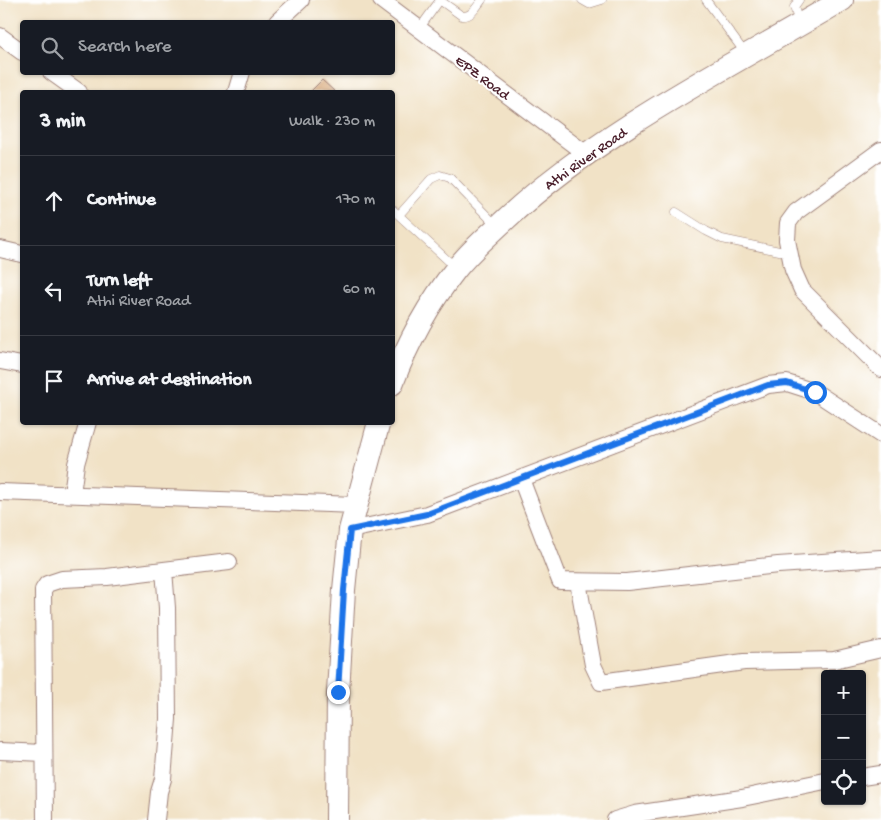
<!DOCTYPE html>
<meta charset="utf-8">
<style>
body{margin:0;font-family:"Gochi Hand",sans-serif;background:#20242c;color:#f1f3f6}
.controls{position:absolute;right:15px;bottom:15px;display:grid;overflow:hidden;border-radius:5px;box-shadow:0 1px 4px #0004}
.controls button{width:45px;height:45px;display:grid;place-items:center;padding:0;border:0;border-bottom:1px solid #363941;background:#171b24;color:#f1f3f6;font:25px sans-serif}
.stop{position:absolute;width:15px;height:15px;margin:-11px;border:4px solid #1a73e8;border-radius:50%;background:#fff}
.stop.end{background:#1a73e8;border-color:#fff;box-shadow:0 1px 5px #0008}
.list{margin:0;padding:0;list-style:none}
h2{display:flex;justify-content:space-between;align-items:center;height:65px;margin:0;padding:0 20px;font-size:21px}
h2 small{font-size:16px;font-weight:400;color:#9ea1a6}
.list li{display:grid;grid-template-columns:32px 1fr auto;gap:15px;align-items:center;box-sizing:border-box;height:90px;padding:0 20px;border-top:1px solid #363941}
.list b{display:block;font-size:19px;white-space:nowrap}
.list p{margin:0;font-size:16px;white-space:nowrap;color:#9ea1a6}
.list em{font-size:16px;font-style:normal;color:#9ea1a6}
.icon{flex:none;width:28px;height:28px;fill:none;stroke:currentColor;stroke-width:2;stroke-linecap:round;stroke-linejoin:round}
.map{position:relative;flex:none;width:881px;height:820px;overflow:hidden}
.search{position:absolute;background:#171b24;box-shadow:0 1px 4px #0004;left:20px;top:20px;width:375px;height:55px;display:flex;align-items:center;gap:12px;box-sizing:border-box;padding:0 18px;border-radius:5px;color:#9ea1a6;font-size:19px}
.panel{position:absolute;background:#171b24;box-shadow:0 1px 4px #0004;left:20px;top:90px;width:375px;height:335px;border-radius:5px}
.map>svg:first-child{display:block}
.building{fill:#d4a270}
.lines{fill:none;stroke-linecap:round;stroke-linejoin:round}
.service-casing{stroke:#9e8078;stroke-width:9}
.minor-casing{stroke:#9e8078;stroke-width:18}
.secondary-casing{stroke:#9e8078;stroke-width:24}
.service{stroke:#fff;stroke-width:8}
.minor{stroke:#fff;stroke-width:16}
.secondary{stroke:#fff;stroke-width:22}
.route{stroke:#1a73e8;stroke-width:6}
.labels{text-anchor:middle;stroke-width:4;stroke-linejoin:round;paint-order:stroke}
.street-label{font-size:15px;fill:#4a1f2b;stroke:#fff}
</style>
<div class="map">
<svg width="881" height="820" viewBox="0 0 881 820">
<rect width="100%" height="100%" fill="#fff"/>
<filter id="ink" filterUnits="userSpaceOnUse"><feTurbulence type="fractalNoise" baseFrequency=".02" numOctaves="2"/><feDisplacementMap in="SourceGraphic" scale="10" xChannelSelector="R" yChannelSelector="G"/><feConvolveMatrix kernelMatrix="1 2 1 2 8 2 1 2 1" color-interpolation-filters="sRGB"/></filter>
<filter id="wash" filterUnits="userSpaceOnUse"><feTurbulence type="fractalNoise" baseFrequency=".0096" numOctaves="4" result="noise"/><feDisplacementMap in="SourceGraphic" scale="20" xChannelSelector="R" yChannelSelector="G"/><feGaussianBlur stdDeviation="1.12" result="paint"/><feColorMatrix in="noise" values="0 0 0 0 0 0 0 0 0 0 0 0 0 0 0 0 0 1.4 0 .05"/><feComposite in="paint" operator="in"/></filter>
<g filter="url(#wash)">
<rect width="100%" height="100%" fill="#f1e2c6"/>
<g id="blocks">
<path class="building" d="M 322,80 L 335,92 L 310,92 Z"/>
</g>
</g>
<g filter="url(#ink)">
<use href="#blocks" fill-opacity="0" stroke="#9e8078" stroke-width="1"/>
<g class="lines">
<defs>
<path id="service" d="M 582,0 L 589,4 L 602,0
M 706,0 L 745,53
M 799,0 L 794,7 L 799,23
M 441,1 L 462,16 C 472,17 476,7 482,0
M 419,29 L 440,0
M 392,209 L 455,267
M 676,212 L 706,231 L 722,239 L 789,253
M 399,215 L 431,179 L 440,175 L 450,178 L 496,225"/>
<path id="minor" d="M 381,0 L 586,154
M 277,22 L 301,0
M 0,36 L 22,52
M 51,72 L 79,92
M 236,92 L 242,72
M 881,150 L 796,212 L 788,223 L 787,240 L 793,270 L 802,290 L 881,369
M 0,249 L 22,254
M 0,361 L 22,365
M 521,479 L 560,581 L 627,582 L 778,565 L 881,558
M 0,492 L 355,505
M 72,494 L 76,464 L 88,422
M 350,530 L 427,514 L 768,385 L 787,383 L 815,392 L 881,435
M 578,582 L 593,665 L 601,682 L 744,662 L 834,660 L 881,649
M 0,751 L 44,753
M 862,777 L 881,774
M 45,820 L 43,590 L 47,584 L 62,579 L 107,577 L 229,562
M 156,820 L 159,792 L 163,779 L 168,719 L 167,608 L 164,570
M 615,820 L 635,814 L 742,798 L 825,781"/>
<path id="secondary" d="M 392,384 C 407,344 430,302 456,269 C 471,250 490,234 507,218 C 605,128 728,68 842,0
M 337,820 L 338,692 L 344,590 L 350,530 L 379,422"/>
</defs>
<use href="#service" class="service-casing"/>
<use href="#minor" class="minor-casing"/>
<use href="#secondary" class="secondary-casing"/>
<use href="#service" class="service"/>
<use href="#minor" class="minor"/>
<use href="#secondary" class="secondary"/>
</g>
</g>
<g class="lines" filter="url(#ink)">
<path class="route" d="M 338,692 L 344,590 L 350,530 L 427,514 L 768,385 L 787,383 L 815,392"/>
</g>
<g class="labels">
<g class="street-label">
<text transform="translate(483 77) rotate(37)" y="5">EPZ Road</text>
<text transform="translate(585 158) rotate(-35)" y="5">Athi River Road</text>
</g>
</g>
</svg>
<div class="controls">
<button>+</button>
<button>−</button>
<button><svg class="icon" aria-label="locate" viewBox="0 0 24 24"><circle cx="12" cy="12" r="6"/><path d="M12 2v4M12 18v4M2 12h4M18 12h4"/></svg></button>
</div>
<div class="stop" style="left:815px;top:392px"></div>
<div class="stop end" style="left:338px;top:692px"></div>
<div class="search"><svg class="icon" aria-label="search" viewBox="0 0 24 24"><circle cx="10" cy="10" r="6"/><path d="M15 15l6 6"/></svg>Search here</div>
<section class="panel">
<h2>3 min<small>Walk · 230 m</small></h2>
<ul class="list">
<li><svg class="icon" aria-label="ahead" viewBox="0 0 24 24"><path d="M12 20V5M6 11l6-6 6 6"/></svg><div><b>Continue</b></div><em>170 m</em></li>
<li><svg class="icon" aria-label="left" viewBox="0 0 24 24"><path d="M17 20v-9H6M10 6l-5 5 5 5"/></svg><div><b>Turn left</b><p>Athi River Road</p></div><em>60 m</em></li>
<li><svg class="icon" aria-label="arrive" viewBox="0 0 24 24"><path d="M6 21V4h12l-3 4 3 4H6"/></svg><div><b>Arrive at destination</b></div></li>
</ul>
</section>
</div>
